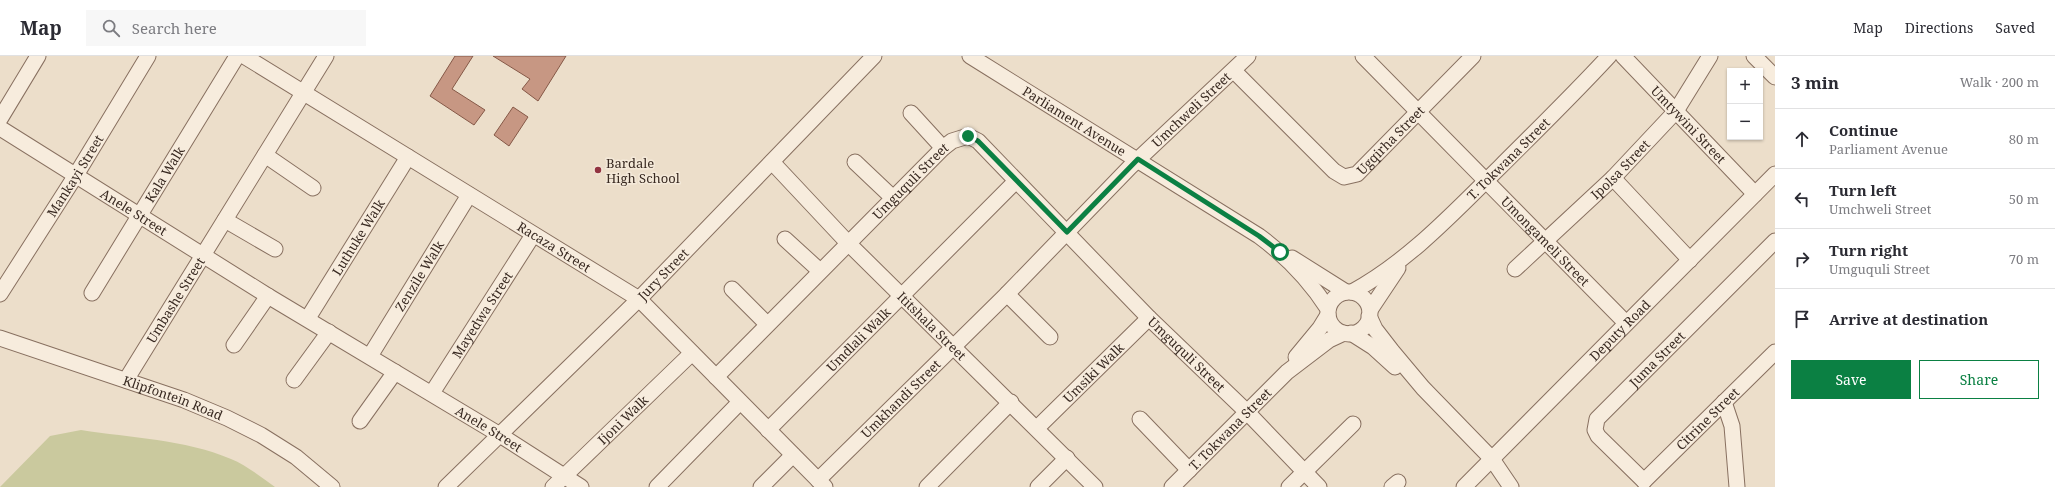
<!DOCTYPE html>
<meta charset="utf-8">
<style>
body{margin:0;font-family:"Noto Serif",serif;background:#f7f7f7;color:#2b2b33}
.controls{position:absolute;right:12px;top:12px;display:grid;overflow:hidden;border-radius:0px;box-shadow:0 1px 3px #0004}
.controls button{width:36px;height:36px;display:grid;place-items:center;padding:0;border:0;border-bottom:1px solid #e1e1e2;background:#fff;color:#2b2b33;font:20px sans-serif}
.stop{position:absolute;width:12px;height:12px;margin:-9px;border:3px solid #0b8043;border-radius:50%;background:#fff}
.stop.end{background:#0b8043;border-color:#fff;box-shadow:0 1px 4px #0008}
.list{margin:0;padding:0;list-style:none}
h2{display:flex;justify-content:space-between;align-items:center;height:52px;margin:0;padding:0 16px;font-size:17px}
h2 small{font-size:13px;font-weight:400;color:#7c7c81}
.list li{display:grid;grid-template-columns:26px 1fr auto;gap:12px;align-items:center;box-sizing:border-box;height:60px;padding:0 16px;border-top:1px solid #e1e1e2}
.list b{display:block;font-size:15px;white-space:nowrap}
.list p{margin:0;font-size:13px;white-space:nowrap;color:#7c7c81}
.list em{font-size:13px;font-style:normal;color:#7c7c81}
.actions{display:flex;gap:8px;padding:12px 16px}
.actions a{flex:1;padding:9px 0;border:1px solid #0b8043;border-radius:0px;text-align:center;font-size:14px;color:#0b8043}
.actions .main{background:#0b8043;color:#fff}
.icon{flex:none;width:22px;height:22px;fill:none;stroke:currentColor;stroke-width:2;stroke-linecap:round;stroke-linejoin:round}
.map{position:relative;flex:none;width:1775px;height:431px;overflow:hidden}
header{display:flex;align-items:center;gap:24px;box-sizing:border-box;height:56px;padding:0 20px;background:#fff;border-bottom:1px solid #e1e1e2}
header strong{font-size:19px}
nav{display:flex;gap:22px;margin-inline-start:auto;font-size:14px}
.search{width:280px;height:36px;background:#f7f7f7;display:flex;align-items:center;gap:10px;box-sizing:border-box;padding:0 14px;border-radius:0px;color:#7c7c81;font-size:15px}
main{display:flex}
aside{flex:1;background:#fff}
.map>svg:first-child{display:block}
.green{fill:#cac99e}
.building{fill:#c79783;stroke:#855847}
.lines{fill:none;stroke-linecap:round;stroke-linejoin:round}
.minor-casing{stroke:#887060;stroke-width:17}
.minor{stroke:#f7ecdd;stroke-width:15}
.route{stroke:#0b8043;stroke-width:5}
.poi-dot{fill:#923441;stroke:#f4e9d9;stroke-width:1.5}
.labels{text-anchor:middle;stroke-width:3;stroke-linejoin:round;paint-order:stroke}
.street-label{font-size:13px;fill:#392a22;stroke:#f4e9d9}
.poi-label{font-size:13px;fill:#392a22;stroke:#f4e9d9;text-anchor:start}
</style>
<header>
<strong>Map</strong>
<div class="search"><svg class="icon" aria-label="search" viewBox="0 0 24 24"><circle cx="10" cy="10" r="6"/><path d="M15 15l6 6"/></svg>Search here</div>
<nav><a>Map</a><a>Directions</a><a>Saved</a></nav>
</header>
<main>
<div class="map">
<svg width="1775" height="431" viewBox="0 0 1775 431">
<rect width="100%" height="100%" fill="#ecdeca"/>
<path class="green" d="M 81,374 C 131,382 184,383 231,403 C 246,409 261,421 275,431 L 0,431 L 50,380 Z"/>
<path class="building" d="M 455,0 L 473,0 L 452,33 L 485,54 L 474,69 L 430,40 Z
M 493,0 L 566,0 L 538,45 L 522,33 L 530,23 Z
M 513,51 L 528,61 L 509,90 L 494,79 Z"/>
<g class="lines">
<defs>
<g id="minor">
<path id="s1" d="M 244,0 L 639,243 L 825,431"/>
<path id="s2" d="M 970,0 L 1259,180 C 1286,200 1310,225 1328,253"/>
<path id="s3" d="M 1363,0 L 1626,267"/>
<path id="s4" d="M 1623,0 L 1755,138"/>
<path d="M 1754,0 L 1775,21"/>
<path id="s5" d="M 1234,15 L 1334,115 L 1344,121 L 1357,118 L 1473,0"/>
<path d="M 911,57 L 943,92"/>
<path d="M 0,63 L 38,0"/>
<path id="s6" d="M 0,72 L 268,240 L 500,379 L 581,431"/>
<path d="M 265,99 L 313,132"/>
<path id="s7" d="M 772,106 L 848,187 L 1095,431"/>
<path d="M 855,106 L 893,142"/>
<path d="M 1613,122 L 1690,204"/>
<path d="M 225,164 L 275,193"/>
<path d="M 785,183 L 820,215"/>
<path d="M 1292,202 L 1346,236"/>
<path id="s8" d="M 1515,213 L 1613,122 L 1676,55 L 1710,0"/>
<path d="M 732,233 L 767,268"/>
<path id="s9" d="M 1352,236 C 1409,205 1454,156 1500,111 C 1537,74 1574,38 1609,0"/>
<circle cx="1349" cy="257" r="21"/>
<path id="s10" d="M 92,237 L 237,0"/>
<path id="s11" d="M 0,238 L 76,119 L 148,0"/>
<path d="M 1007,238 L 1050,281"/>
<path d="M 1370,254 L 1398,212"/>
<path d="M 1369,260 L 1375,273 L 1392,295 L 1423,332 L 1492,403 L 1511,431"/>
<path id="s12" d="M 308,262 L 408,101"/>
<path d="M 1351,277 L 1373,291 L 1395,311"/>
<path id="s13" d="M 0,282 L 184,344 L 227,362 L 261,379 L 296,401 L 332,431"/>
<path d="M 234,289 L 268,240"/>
<path id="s14" d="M 370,300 L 469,139"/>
<path d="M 1296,301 L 1320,272 L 1328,259"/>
<path id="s15" d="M 716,321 L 943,92 L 952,85 L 968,80 L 978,85 L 1149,262 L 1247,356 L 1319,431"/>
<path id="s16" d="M 126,324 L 326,0"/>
<path d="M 294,324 L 329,276"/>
<path id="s17" d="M 432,337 L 533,179"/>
<path d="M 1724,346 L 1732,370 L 1737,431"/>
<path d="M 1140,363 L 1189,414"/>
<path d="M 360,365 L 395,316"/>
<path id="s18" d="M 1037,372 L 1149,262"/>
<path id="s19" d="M 768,374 L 1016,125"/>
<path id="s20" d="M 818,424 L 1007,238 L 1130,111 L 1248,0"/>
<path id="s21" d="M 1644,425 L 1598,380 L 1595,374 L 1597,363 L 1775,185"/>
<path id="s22" d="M 1644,425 L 1775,296"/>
<path id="s23" d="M 446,431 L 639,243 L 874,0"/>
<path id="s24" d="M 553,431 L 692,297"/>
<path d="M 657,431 L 740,346"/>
<path d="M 761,431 L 793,399"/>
<path d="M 927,431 L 1011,346"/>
<path d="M 1038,431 L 1067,402"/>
<path id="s25" d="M 1172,431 L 1287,316 L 1329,284 L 1344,277"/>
<path d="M 1289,431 L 1353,368"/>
<path d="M 1392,431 L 1398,426"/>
<path id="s26" d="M 1464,431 L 1775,118"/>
</g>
</defs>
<use href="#minor" class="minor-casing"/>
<use href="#minor" class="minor"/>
</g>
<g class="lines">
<path class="route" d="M 968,80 L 978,85 L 1067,176 L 1138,103 L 1259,180 L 1280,196"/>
</g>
<circle class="poi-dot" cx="598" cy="114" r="4"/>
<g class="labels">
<g class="street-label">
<text dy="5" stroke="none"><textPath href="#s20" startOffset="526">Umchweli Street</textPath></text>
<text dy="5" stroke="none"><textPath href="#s2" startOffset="123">Parliament Avenue</textPath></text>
<text dy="5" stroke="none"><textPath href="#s4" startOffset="95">Umtywini Street</textPath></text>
<text dy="5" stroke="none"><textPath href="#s5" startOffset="214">Ugqirha Street</textPath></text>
<text dy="5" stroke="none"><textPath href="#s9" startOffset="206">T. Tokwana Street</textPath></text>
<text dy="5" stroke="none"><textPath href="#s8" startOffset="145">Ipolsa Street</textPath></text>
<text dy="5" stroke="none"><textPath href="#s10" startOffset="139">Kala Walk</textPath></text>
<text dy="5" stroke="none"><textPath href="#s11" startOffset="140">Mankayi Street</textPath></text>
<text dy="5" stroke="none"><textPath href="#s15" startOffset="276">Umguquli Street</textPath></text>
<text dy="5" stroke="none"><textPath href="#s6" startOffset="158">Anele Street</textPath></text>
<text dy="5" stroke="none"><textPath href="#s12" startOffset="95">Luthuke Walk</textPath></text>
<text dy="5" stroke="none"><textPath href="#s3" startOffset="260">Umongameli Street</textPath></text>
<text dy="5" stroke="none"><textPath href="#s1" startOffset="364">Racaza Street</textPath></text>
<text dy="5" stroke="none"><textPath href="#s23" startOffset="304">Jury Street</textPath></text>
<text dy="5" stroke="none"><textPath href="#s14" startOffset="94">Zenzile Walk</textPath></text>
<text dy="5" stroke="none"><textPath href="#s16" startOffset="94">Umbashe Street</textPath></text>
<text dy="5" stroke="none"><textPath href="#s17" startOffset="93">Mayedwa Street</textPath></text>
<text dy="5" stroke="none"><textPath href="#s7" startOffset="229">Ititshala Street</textPath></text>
<text dy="5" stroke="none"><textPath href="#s26" startOffset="221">Deputy Road</textPath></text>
<text dy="5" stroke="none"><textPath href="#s19" startOffset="128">Umdlali Walk</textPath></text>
<text dy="5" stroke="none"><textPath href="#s15" startOffset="660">Umguquli Street</textPath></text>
<text dy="5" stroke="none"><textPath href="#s21" startOffset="167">Juma Street</textPath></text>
<text dy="5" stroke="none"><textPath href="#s18" startOffset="79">Umsiki Walk</textPath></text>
<text dy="5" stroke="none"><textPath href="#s13" startOffset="183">Klipfontein Road</textPath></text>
<text dy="5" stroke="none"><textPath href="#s20" startOffset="116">Umkhandi Street</textPath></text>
<text dy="5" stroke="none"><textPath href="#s22" startOffset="89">Citrine Street</textPath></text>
<text dy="5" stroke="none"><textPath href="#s24" startOffset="97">Ijoni Walk</textPath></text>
<text dy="5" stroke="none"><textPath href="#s6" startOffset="574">Anele Street</textPath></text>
<text dy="5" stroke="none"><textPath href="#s25" startOffset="82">T. Tokwana Street</textPath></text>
</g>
<g class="poi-label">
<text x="606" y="112">Bardale<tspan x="606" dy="15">High School</tspan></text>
</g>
</g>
</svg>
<div class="controls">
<button>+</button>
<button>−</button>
</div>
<div class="stop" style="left:1280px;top:196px"></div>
<div class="stop end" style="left:968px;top:80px"></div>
</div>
<aside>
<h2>3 min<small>Walk · 200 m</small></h2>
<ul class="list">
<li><svg class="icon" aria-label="ahead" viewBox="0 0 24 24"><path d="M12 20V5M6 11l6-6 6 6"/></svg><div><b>Continue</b><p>Parliament Avenue</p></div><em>80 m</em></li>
<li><svg class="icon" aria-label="left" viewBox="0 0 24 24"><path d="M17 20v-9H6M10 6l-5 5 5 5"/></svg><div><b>Turn left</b><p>Umchweli Street</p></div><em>50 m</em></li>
<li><svg class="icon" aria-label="right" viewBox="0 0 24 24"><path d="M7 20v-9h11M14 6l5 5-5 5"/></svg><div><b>Turn right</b><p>Umguquli Street</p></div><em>70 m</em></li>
<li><svg class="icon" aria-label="arrive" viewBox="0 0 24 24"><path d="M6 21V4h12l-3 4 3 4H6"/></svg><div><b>Arrive at destination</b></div></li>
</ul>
<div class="actions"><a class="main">Save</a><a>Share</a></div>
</aside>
</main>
